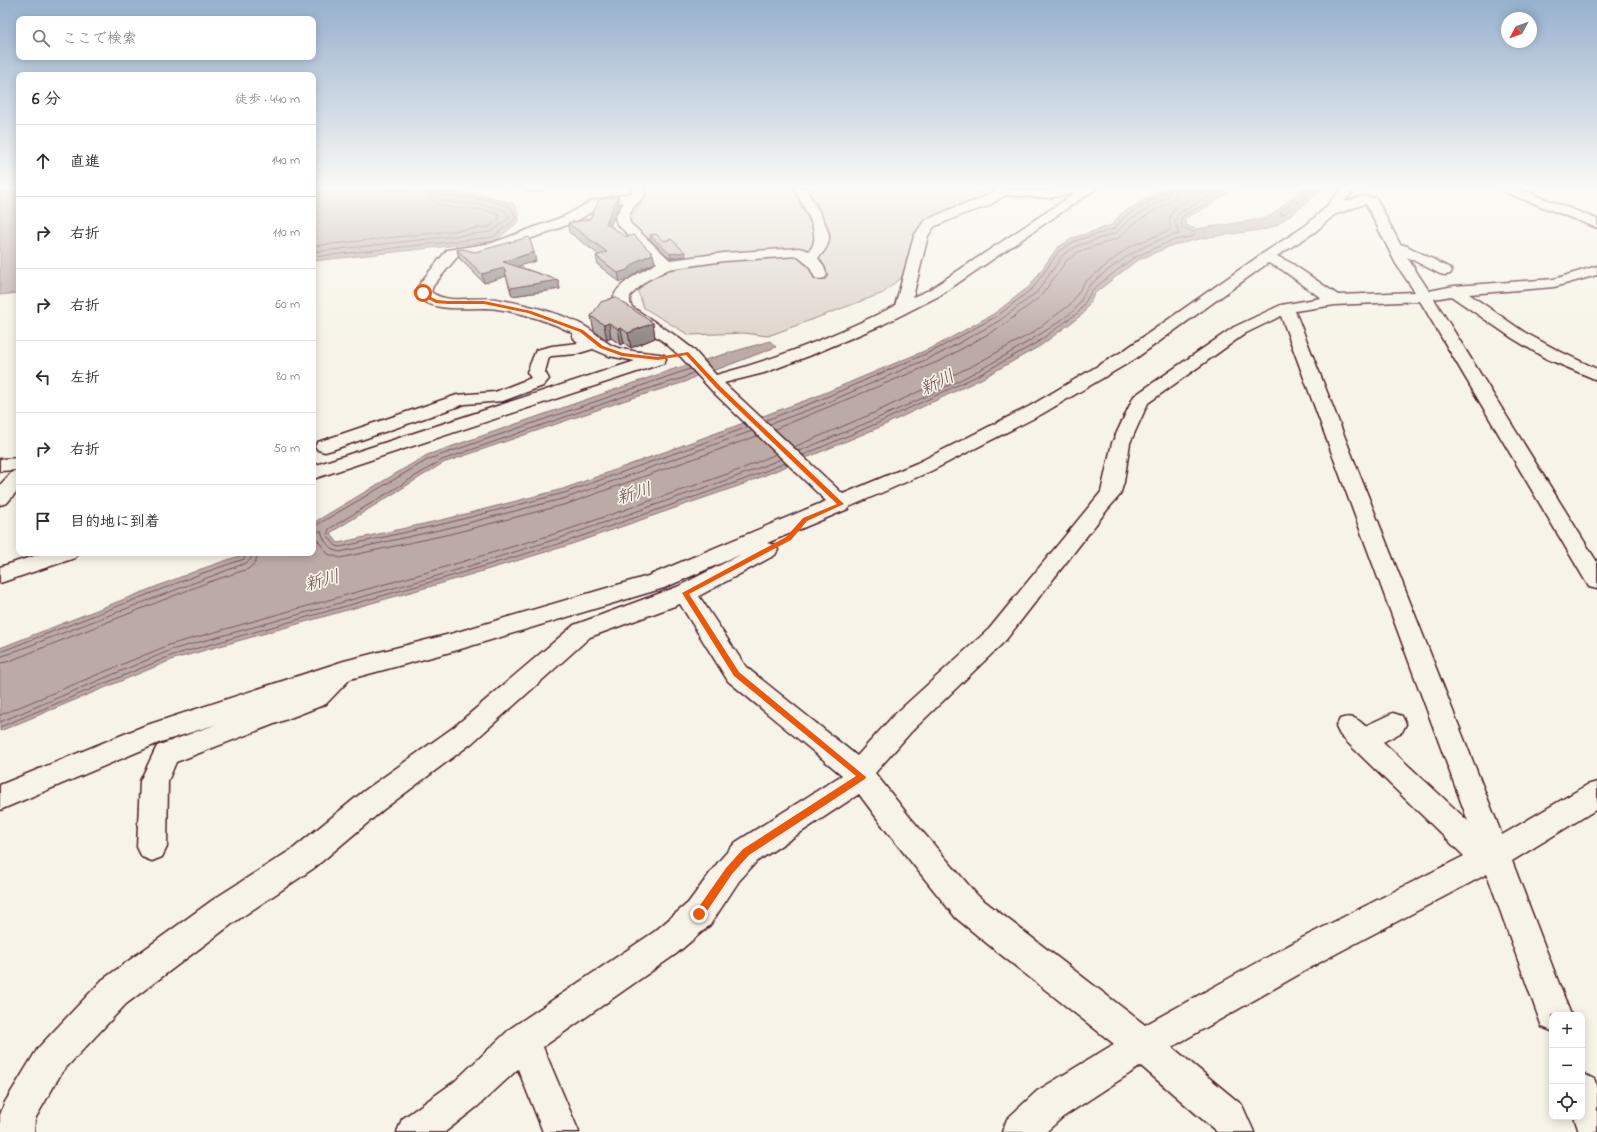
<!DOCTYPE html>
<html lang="ja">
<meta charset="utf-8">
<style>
body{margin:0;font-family:"Indie Flower","Klee One",sans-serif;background:#f2f2f3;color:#2b2b33}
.controls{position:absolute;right:12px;bottom:12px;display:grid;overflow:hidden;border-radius:8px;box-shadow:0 2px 10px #0003}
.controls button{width:36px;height:36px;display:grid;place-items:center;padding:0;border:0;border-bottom:1px solid #e1e1e2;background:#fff;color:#2b2b33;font:20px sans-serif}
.compass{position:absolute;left:1501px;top:12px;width:36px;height:36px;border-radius:50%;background:#fff;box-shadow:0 2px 10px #0003;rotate:229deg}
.stop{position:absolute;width:12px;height:12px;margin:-9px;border:3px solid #ea580c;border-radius:50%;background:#fff}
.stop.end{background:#ea580c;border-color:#fff;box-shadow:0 1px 4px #0008}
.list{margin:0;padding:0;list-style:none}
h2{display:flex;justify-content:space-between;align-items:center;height:52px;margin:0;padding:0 16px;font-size:17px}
h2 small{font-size:13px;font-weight:400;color:#7c7c81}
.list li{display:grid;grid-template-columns:26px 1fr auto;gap:12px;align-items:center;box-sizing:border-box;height:72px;padding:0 16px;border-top:1px solid #e1e1e2}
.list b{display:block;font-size:15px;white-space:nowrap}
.list em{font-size:13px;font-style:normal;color:#7c7c81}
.icon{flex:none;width:22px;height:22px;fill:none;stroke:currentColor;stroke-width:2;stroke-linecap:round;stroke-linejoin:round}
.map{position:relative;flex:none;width:1597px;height:1132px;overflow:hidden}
.search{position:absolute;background:#fff;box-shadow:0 2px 10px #0003;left:16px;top:16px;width:300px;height:44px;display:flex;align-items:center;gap:10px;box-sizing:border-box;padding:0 14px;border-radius:8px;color:#7c7c81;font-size:15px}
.panel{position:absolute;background:#fff;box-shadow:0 2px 10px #0003;left:16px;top:72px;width:300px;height:484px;border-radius:8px}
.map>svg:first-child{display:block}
.green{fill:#ded4cc;stroke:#947a7c}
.water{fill:#bcaaa7;stroke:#8e7275}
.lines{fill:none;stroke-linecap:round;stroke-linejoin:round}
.shore{stroke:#78575d;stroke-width:1}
.minor-casing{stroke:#4a1f2b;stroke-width:3}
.minor{fill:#f7f3e8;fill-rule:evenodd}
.wall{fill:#afa49f;stroke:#4a1f2b}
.shaded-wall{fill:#8f8682;stroke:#4a1f2b}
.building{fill:#ccbfb9;stroke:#4a1f2b}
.route{fill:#ea580c}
.labels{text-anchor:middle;stroke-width:3.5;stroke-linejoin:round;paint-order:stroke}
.water-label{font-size:18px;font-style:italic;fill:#6c4950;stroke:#f7f3e8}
</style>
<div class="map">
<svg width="1597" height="1132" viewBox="0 0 1597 1132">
<rect width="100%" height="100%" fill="#f7f3e8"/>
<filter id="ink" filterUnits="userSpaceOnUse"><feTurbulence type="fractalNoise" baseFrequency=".025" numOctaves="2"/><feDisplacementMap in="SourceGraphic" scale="8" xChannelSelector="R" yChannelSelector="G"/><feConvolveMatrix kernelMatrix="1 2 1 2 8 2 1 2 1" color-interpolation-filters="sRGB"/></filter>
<g filter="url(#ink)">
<path class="green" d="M 654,188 L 964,188 L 992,197 L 922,222 L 912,268 L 883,293 L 768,336 L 744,333 L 689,335 L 644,308 L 638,292 L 647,278 L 672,263 L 629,223 L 644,196 Z"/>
<path class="water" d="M 0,188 L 19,188 L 19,293 L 0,295 Z
M 313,188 L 439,188 L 444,191 L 488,196 L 514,204 L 519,215 L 519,221 L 495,241 L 313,261 Z
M 1164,188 L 1234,188 L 1209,206 L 1184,219 L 1186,225 L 1196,229 L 1263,219 L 1272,215 L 1303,188 L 1323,188 L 1305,204 L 1277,225 L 1267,229 L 1209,237 L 1173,245 L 1136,261 L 1095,293 L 1083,314 L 1040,346 L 981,379 L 880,427 L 744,484 L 566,546 L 439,584 L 174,659 L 0,731 L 0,648 L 201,569 L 248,553 L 313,553 L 313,523 L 427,455 L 677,368 L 770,341 L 776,347 L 721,368 L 696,376 L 685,382 L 626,400 L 443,463 L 330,533 L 338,543 L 446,519 L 563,489 L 815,397 L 936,346 L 995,313 L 1030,286 L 1057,248 L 1073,238 L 1112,225 L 1121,214 Z"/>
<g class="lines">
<path class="shore" d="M 1305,188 L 1304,192 L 1281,212 L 1281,215 L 1283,215 L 1317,188
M 313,246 L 489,227 L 500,218 L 499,215 C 494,214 489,211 484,210 C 463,206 433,214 426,188
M 313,252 L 491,232 L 510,217 C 499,199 458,207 441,200 C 435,198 434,193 432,188
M 313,257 L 493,237 L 515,219 L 515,215 L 511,207 L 488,200 L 443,195 L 438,192 L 437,188
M 694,372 L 683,378 L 625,396 L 442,460 L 329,529 L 327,535 L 336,546 L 340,547 L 447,523 L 564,493 L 748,427
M 766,420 L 817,401 L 937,349 L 997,316 L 1033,288 L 1059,251 L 1075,241 L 1114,229 L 1124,217 L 1164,193 L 1166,188
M 770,424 L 819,406 L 939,354 L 999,321 L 1037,292 L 1063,255 L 1077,246 L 1116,233 L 1127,221 L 1167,197 L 1171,188
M 775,429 L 942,360 L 1002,326 L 1041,296 L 1067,260 L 1080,251 L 1119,238 L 1131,225 L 1171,201 L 1176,195 L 1177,188
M 794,447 L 874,413 L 974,365 L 1032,333 L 1071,304 L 1084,283 L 1129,247 L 1170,230 L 1170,217 L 1174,209 L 1208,188
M 799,451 C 879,418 961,385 1034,338 C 1044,332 1069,316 1076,308 C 1082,301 1084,291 1090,285 C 1115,263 1146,241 1179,234 L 1175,221 L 1178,214 L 1204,199 L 1219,188
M 803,455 L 878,423 L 979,375 L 1038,342 L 1080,311 L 1092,290 L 1133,258 L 1171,241 L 1194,236 L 1194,232 L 1182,227 L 1181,217 L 1207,203 L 1227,188
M 313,527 L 429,459 L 690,369
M 313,532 L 321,531 C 324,541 329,550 340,552 L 448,528 L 566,498 L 752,431
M 313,538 L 316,538 L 328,554 L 340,558 L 450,534 L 567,504 L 757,436
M 0,652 L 203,573 L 244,559 L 247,553
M 0,657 L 246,563 L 251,559 L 252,553
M 0,663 L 7,662 L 206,583 L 248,569 L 255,563 L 258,553
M 0,715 L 169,645 L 435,570 L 561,532 L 739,470 L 776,454
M 0,722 L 171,650 L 437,576 L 563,537 L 741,475 L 781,459
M 0,727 L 173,655 L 438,580 L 565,542 L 743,480 L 785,463"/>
<defs>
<path id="minor" d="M 526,188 L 542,188 L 540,191 L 528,191 Z
M 632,188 L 644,188 L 645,195 L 633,208 L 629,217 L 630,223 L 670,260 L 724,253 L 799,248 L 809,251 C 825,235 801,205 794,188 L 806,188 C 812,201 830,226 829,239 C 828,247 823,253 818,258 L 824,267 L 827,275 L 825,278 L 820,279 L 815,278 L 809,266 L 797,256 L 724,261 L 669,269 L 646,281 L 630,296 L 630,303 L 632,307 L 676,336 L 693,349 L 716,375 C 778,359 838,334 895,306 L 914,236 L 924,221 L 953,208 L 978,200 L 995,191 L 995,188 L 1039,191 L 1065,188 L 1097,188 L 939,296 L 882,325 L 809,356 L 764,373 L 724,383 L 843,494 L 917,463 L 1030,406 L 1123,351 L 1262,254 L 1305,226 L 1324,209 L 1342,188 L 1355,188 L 1344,202 L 1363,196 L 1376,198 L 1400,244 L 1407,246 L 1450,268 L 1452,271 L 1450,274 L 1445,275 L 1440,274 L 1407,257 L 1429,291 L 1454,286 L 1554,279 L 1597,266 L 1597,275 L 1554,287 L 1469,294 L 1524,332 L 1557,350 L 1597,369 L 1597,380 L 1545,358 L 1512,338 L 1451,296 L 1434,299 L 1597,562 L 1597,589 L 1589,587 L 1420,301 L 1335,305 L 1295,311 L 1502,835 L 1587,785 L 1597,782 L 1597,809 L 1512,861 L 1571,1015 L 1552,1015 L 1552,1031 L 1542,1027 L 1487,874 L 1324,960 L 1172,1047 L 1242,1105 L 1254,1132 L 1217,1132 L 1141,1066 L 1063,1117 L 1046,1132 L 1002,1132 L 1007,1119 L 1037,1091 L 1114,1044 L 995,950 L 956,918 L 888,833 L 859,794 L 756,862 L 739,881 L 710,925 L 676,954 L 543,1047 L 579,1132 L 543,1132 L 518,1069 L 478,1106 L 445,1132 L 397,1132 L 402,1119 L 454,1082 L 511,1028 L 654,932 L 688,903 L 719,861 L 736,842 L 842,775 L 728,681 L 680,604 L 590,637 L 472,743 L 384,809 L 314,868 L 236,921 L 126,1004 L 62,1072 L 35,1119 L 34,1132 L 0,1132 L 0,1115 L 5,1102 L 38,1048 L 102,980 L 214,899 L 294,848 L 364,791 L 454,727 L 574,625 L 677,587 L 742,554 L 664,588 L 454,651 L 350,679 L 326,704 L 176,762 L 168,781 L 167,847 L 162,857 L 152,861 L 142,857 L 137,847 L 140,781 L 157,746 L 217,724 L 161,742 L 0,810 L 0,785 L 144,726 L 344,661 L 454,633 L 648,576 L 826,501 L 713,392 L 681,357 L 664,342 L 620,313 C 617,308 612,302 614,296 C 619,282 645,270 657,263 L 617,224 L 615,217 L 624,202 L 600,207 L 575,222 L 500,250 L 457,257 L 433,286 L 431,292 C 448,305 476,296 496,299 C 524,304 562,313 586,327 C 596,333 603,341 613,346 C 629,353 647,351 664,355 L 666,359 L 664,363 L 313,479 L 313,466 L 635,361 L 609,356 L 593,349 L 576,354 L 552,356 L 549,357 L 545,372 L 549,379 L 543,386 L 503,401 L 465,404 L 332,450 L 325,452 L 318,450 L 315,446 L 318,442 L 457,395 L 495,392 L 531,378 L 527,372 L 536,350 L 552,346 L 578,343 L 573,337 L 573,333 C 549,321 523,313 497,309 C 473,305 431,316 415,293 L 421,282 L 447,250 L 492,243 L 565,216 L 591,201 L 632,193 ZM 1075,193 L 929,290 L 913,297 L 928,236 L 934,227 L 963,214 L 988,206 L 1006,195 L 1049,198 ZM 1364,204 L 1366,204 L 1396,264 L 1415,292 L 1338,295 L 1291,263 L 1277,256 L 1315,232 L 1334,215 ZM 1268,263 L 1281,269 L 1321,298 L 1281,305 L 1234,327 L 1134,396 L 1112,443 L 1101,492 L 989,629 L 893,716 L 857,756 L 746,667 L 699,596 L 775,555 L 778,550 L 775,545 L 767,543 L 848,509 L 849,507 L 931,471 L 1042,414 L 1135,359 ZM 1281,316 L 1468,821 L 1383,742 L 1402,732 L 1406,724 L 1402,716 L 1393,713 L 1365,726 C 1357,718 1351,715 1340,719 L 1336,727 L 1340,735 L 1353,748 L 1464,856 L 1302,938 L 1145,1025 L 978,896 L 908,815 L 875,773 L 911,732 L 1005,641 L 1107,510 L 1120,495 L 1124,482 L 1130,443 L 1148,403 L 1246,333 Z
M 1500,188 L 1517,188 L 1597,219 L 1597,228 L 1502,191 Z
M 19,458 L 19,489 L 7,503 L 0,505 L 0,485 L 12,472 L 17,470 L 0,471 L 0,459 Z
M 43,553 L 78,553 L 75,558 L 0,583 L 0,567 Z
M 1582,1073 L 1594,1079 L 1597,1085 L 1597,1132 L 1579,1132 L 1574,1117 L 1582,1117 Z"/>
</defs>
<use href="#minor" class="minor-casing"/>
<use href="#minor" class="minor"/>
</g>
<path class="wall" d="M 618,196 L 619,205 L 610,225 L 655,263 L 641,269 L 628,279 L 620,282 L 598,265 L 596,256 L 599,255 L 569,232 L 568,223 L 590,219 Z
M 650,235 L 663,241 L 686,256 L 670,258 L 651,240 Z
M 457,250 L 536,261 L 517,266 L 558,280 L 560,289 L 512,296 L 506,276 L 484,283 L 459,258 Z
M 591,316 L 653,323 L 655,338 L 631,348 L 624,343 L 621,345 L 611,338 L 607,340 L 594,331 Z"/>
<path class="shaded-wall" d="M 618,196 L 619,205 L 608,231 L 606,223 Z
M 534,252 L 536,261 L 505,270 L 503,262 Z
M 685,252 L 686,256 L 670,258 L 670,254 Z
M 653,254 L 655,263 L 641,269 L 628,279 L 620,282 L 618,273 L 639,260 Z
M 504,268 L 506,276 L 484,283 L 482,274 Z
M 558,280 L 560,289 L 512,296 L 510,288 Z
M 609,323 L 611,338 L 607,340 L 604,325 Z
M 653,323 L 655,338 L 631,348 L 628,333 Z
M 621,328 L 624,343 L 621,345 L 618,329 Z"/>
<path class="building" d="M 618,196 L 606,223 L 626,237 L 634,235 L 653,254 L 639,260 L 627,270 L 618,273 L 596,256 L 607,252 L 568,223 L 590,219 L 599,200 Z
M 656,234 L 663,241 L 671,239 L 685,252 L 670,254 L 650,235 Z
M 529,237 L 534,252 L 503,262 L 558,280 L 510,288 L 504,268 L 482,274 L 457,250 L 463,249 L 475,252 Z
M 615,297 L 653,323 L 628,333 L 621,328 L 618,329 L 609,323 L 604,325 L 591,316 L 601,302 Z"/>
</g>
<linearGradient id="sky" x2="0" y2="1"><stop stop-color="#96b0ce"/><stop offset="0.54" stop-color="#fbfaf5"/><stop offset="1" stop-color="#fbfaf5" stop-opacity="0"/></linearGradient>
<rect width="1597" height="346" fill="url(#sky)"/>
<path class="route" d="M 422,292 L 425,292 L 427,295 L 437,300 L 448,301 L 484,301 L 531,311 L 583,330 L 603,346 L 623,353 L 658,357 L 688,352 L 721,387 L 844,504 L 807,521 L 791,540 L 689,594 L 739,672 L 866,777 L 865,779 L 749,855 L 732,874 L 703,917 L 699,918 L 696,917 L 695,914 L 696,911 L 726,868 L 743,849 L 856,776 L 734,676 L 682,593 L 786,537 L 803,518 L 837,504 L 717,389 L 686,355 L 658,360 L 622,356 L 600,348 L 580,332 L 528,313 L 484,304 L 448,304 L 436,303 L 424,297 Z"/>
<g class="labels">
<g class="water-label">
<text transform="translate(937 382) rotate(-26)" y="6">新川</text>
<text transform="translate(634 493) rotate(-16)" y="6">新川</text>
<text transform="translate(322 580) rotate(-15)" y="6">新川</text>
</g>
</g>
</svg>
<div class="controls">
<button>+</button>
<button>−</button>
<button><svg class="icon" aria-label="locate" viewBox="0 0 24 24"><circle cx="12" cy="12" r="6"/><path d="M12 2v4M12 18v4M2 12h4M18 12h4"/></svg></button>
</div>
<svg class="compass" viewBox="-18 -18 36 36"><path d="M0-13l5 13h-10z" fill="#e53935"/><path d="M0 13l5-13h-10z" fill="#7c7c81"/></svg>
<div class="stop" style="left:423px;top:293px"></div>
<div class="stop end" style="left:699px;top:914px"></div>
<div class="search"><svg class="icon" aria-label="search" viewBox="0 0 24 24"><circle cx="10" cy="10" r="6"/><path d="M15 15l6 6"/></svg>ここで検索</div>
<section class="panel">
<h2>6 分<small>徒歩 · 440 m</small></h2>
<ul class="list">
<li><svg class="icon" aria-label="ahead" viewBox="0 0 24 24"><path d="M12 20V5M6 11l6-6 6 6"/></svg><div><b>直進</b></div><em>140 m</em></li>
<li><svg class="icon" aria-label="right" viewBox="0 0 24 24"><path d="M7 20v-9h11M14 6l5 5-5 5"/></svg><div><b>右折</b></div><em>110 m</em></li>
<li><svg class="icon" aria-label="right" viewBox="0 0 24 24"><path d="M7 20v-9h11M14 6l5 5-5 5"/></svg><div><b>右折</b></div><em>60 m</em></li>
<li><svg class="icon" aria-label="left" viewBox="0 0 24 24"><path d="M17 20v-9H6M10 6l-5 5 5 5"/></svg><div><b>左折</b></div><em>80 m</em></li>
<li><svg class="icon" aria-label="right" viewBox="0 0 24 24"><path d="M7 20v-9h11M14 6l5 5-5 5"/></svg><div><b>右折</b></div><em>50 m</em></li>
<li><svg class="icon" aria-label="arrive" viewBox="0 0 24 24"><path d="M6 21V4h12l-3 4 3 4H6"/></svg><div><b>目的地に到着</b></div></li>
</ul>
</section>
</div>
